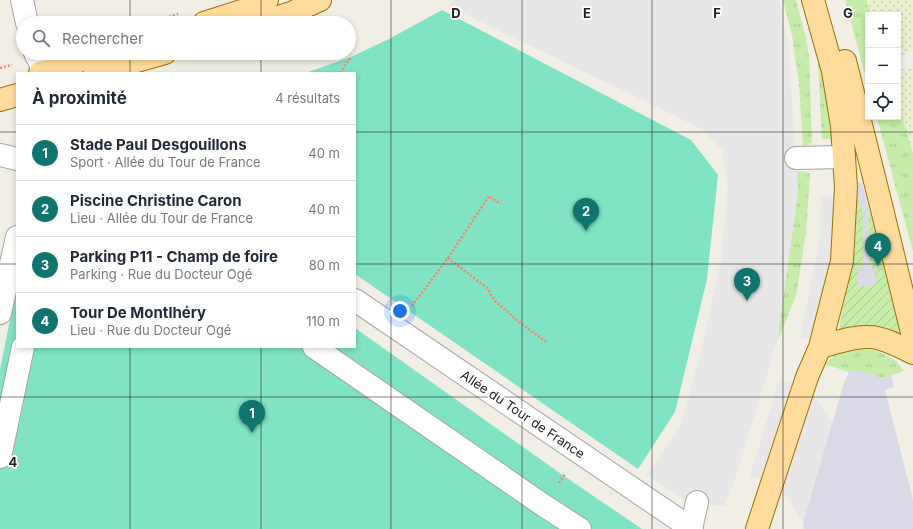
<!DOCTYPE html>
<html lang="fr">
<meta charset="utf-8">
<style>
body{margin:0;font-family:Inter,sans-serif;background:#f6f6f7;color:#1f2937}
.controls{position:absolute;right:12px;top:12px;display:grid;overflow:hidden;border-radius:0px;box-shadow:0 2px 6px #0003}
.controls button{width:36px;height:36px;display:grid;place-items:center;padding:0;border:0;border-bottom:1px solid #e0e1e3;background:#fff;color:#1f2937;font:20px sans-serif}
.you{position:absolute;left:400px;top:311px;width:14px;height:14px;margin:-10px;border:3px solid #fff;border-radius:50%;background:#1a73e8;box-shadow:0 0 0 6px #1a73e833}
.badge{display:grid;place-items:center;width:26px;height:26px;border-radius:50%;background:#0f766e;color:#fff;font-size:13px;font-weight:700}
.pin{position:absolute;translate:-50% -33px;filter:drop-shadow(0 1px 2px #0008)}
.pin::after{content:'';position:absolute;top:21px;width:14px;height:12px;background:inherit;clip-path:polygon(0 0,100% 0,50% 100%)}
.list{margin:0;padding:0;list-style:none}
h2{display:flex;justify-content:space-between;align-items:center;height:52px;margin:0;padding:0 16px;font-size:17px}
h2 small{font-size:13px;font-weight:400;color:#747a83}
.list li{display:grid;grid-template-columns:26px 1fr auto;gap:12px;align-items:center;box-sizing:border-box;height:56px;padding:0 16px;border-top:1px solid #e0e1e3}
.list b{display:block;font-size:15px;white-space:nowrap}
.list p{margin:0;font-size:13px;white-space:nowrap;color:#747a83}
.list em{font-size:13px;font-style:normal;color:#747a83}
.icon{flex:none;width:22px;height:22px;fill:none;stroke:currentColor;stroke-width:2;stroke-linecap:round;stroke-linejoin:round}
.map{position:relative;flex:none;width:913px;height:529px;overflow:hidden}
.search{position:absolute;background:#fff;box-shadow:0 2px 6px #0003;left:16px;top:16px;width:340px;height:44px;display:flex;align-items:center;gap:10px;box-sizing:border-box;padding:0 14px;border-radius:22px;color:#747a83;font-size:15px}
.panel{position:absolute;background:#fff;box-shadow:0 2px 6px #0003;left:16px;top:72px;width:340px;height:276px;border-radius:0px}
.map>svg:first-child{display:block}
.farmland{fill:url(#farmland-dots)}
.grass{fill:url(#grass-tufts)}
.garden{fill:url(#garden-furrows)}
.pitch{fill:#7fe3c4}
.parking{fill:#e7e7e7}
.plaza{fill:#dad9e6}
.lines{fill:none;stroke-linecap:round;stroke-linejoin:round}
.minor-casing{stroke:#a6a6a6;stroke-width:24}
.major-casing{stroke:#9b7300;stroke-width:24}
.path{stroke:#ff8368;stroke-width:2.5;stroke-dasharray:2 2;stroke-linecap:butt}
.minor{stroke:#fff;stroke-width:22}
.major{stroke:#ffdc9c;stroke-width:22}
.grid{fill:none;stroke:#1f1f1f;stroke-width:1;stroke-opacity:0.55}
.labels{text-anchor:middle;stroke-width:3.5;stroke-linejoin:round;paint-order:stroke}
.street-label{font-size:13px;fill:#1f1f1f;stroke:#fff}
.grid-label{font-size:13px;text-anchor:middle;font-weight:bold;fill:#1f1f1f;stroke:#fff;stroke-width:3.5;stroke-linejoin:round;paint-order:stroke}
</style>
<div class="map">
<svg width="913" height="529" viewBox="0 0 913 529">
<defs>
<pattern id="farmland-dots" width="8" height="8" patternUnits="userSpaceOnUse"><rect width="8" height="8" fill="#ebf0d0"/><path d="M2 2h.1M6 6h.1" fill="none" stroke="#c9cdb2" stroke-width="1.8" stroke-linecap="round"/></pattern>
<pattern id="grass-tufts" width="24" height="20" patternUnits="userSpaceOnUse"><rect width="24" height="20" fill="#c5eda9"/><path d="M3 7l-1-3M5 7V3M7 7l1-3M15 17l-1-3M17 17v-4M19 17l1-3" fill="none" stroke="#a9cb91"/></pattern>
<pattern id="garden-furrows" width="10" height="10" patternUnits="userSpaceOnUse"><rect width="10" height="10" fill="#c5eda9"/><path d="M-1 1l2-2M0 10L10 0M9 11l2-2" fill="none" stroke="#a9cb91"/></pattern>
</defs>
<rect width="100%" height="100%" fill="#f1eee5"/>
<path class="farmland" d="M 866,0 L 913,0 L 913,52 L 898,56 L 898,15 L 871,15 Z
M 913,65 L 913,153 L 898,104 L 898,69 Z"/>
<path class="grass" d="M 783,0 L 796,0 L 806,38 L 809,56 L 812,143 L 803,147 L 799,84 L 792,35 Z
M 845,0 L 866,0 L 871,15 L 868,15 L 868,85 Z
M 817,45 L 828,102 L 832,139 L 822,139 Z
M 898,104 L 913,153 L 913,252 L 877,117 L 898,117 Z
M 796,171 L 810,173 L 806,233 L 796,296 L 777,342 L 798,191 Z
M 865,349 L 878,351 L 895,360 L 904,371 L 880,379 L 866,372 L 849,372 L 824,364 L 835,355 L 850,350 Z"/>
<path class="garden" d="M 853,198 L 858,198 L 863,215 L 863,268 L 858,268 L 869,268 L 868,214 L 870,212 L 892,279 L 902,329 L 894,334 L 874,328 L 856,327 L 839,329 L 847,287 Z"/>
<path class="pitch" d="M 442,10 L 691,140 L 718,175 L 707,279 L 675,412 L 638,469 L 355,274 L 355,73 L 305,73 L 351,57 L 389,39 Z
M 17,284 L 17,347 L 355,347 L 355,328 L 564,476 L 642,529 L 0,529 L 0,370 Z"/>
<path class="parking" d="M 456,0 L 778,0 L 788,40 L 798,191 L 777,342 L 736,476 L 725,506 L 703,504 L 683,499 L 647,475 L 682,421 L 701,351 L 721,261 L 728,184 L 722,150 L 702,129 L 448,6 Z
M 821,195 L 834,196 L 832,251 L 823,302 L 813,341 L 800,337 L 820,237 Z
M 779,379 L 792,383 L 763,480 L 750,476 Z
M 811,392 L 833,423 L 803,523 L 779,484 Z"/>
<path class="plaza" d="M 853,183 L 862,183 L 870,212 L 868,214 L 869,268 L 875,268 L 875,286 L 858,286 L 858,268 L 863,268 L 863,215 L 858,198 L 853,198 Z
M 849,372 L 866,372 L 879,377 L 880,379 L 891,375 L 894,387 L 885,390 L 913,500 L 913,529 L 804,529 L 803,523 L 844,383 Z"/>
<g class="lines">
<defs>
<path id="minor" d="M 22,0 L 27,23
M 35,53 L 45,73
M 0,155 L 17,159
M 796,158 L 844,157
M 355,300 L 692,529
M 0,313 L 17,237
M 314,347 L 543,505 L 580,529
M 0,457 L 23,347
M 691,529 L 697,502"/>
<path id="major" d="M 204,23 L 254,7 L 267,0
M 261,23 L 291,13 L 320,0
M 845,61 L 881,205 L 913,337
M 40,73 L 106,53
M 95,73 L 165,53
M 0,100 L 17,95
M 820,347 C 836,343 853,336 869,337 C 883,337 901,347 913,353
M 757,529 L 807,377 L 820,347 L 842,261 L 846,187 L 842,126 L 833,71 L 813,0"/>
</defs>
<use href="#minor" class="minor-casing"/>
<use href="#major" class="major-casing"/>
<path class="path" d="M 150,23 L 178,14
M 0,68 L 12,65
M 340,73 L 351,57
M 448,258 L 487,288 L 495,301 L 519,322 L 548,343
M 412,306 L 448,258 L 489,196 L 501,204
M 559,483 L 565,474"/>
<use href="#minor" class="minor"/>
<use href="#major" class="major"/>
</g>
<path class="grid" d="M 130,0 L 130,23M 261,0 L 261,23M 391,0 L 391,529M 522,0 L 522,529M 652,0 L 652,529M 783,0 L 783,529M 130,53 L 130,73M 261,53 L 261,73M 0,132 L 17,132M 355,132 L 913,132M 0,264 L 17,264M 355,264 L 913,264M 130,347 L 130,529M 261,347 L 261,529M 0,397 L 913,397"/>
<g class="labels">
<g class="street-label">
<text transform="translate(523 414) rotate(34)" y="5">Allée du Tour de France</text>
</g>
</g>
<g class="grid-label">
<text x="456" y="18">D</text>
<text x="587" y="18">E</text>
<text x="717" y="18">F</text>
<text x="848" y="18">G</text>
<text x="13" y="467">4</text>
</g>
</svg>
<div class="controls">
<button>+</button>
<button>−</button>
<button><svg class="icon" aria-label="locate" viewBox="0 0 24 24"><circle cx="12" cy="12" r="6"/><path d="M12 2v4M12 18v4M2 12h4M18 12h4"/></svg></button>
</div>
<div class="you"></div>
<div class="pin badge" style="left:252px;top:433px">1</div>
<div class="pin badge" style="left:586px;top:231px">2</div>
<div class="pin badge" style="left:747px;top:301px">3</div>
<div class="pin badge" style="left:878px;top:266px">4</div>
<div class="search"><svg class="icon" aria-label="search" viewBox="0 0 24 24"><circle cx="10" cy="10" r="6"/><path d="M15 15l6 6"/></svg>Rechercher</div>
<section class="panel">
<h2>À proximité<small>4 résultats</small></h2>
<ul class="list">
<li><span class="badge">1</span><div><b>Stade Paul Desgouillons</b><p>Sport · Allée du Tour de France</p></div><em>40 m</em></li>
<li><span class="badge">2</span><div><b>Piscine Christine Caron</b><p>Lieu · Allée du Tour de France</p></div><em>40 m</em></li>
<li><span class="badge">3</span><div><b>Parking P11 - Champ de foire</b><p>Parking · Rue du Docteur Ogé</p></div><em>80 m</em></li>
<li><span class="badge">4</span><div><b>Tour De Montlhéry</b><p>Lieu · Rue du Docteur Ogé</p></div><em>110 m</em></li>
</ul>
</section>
</div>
